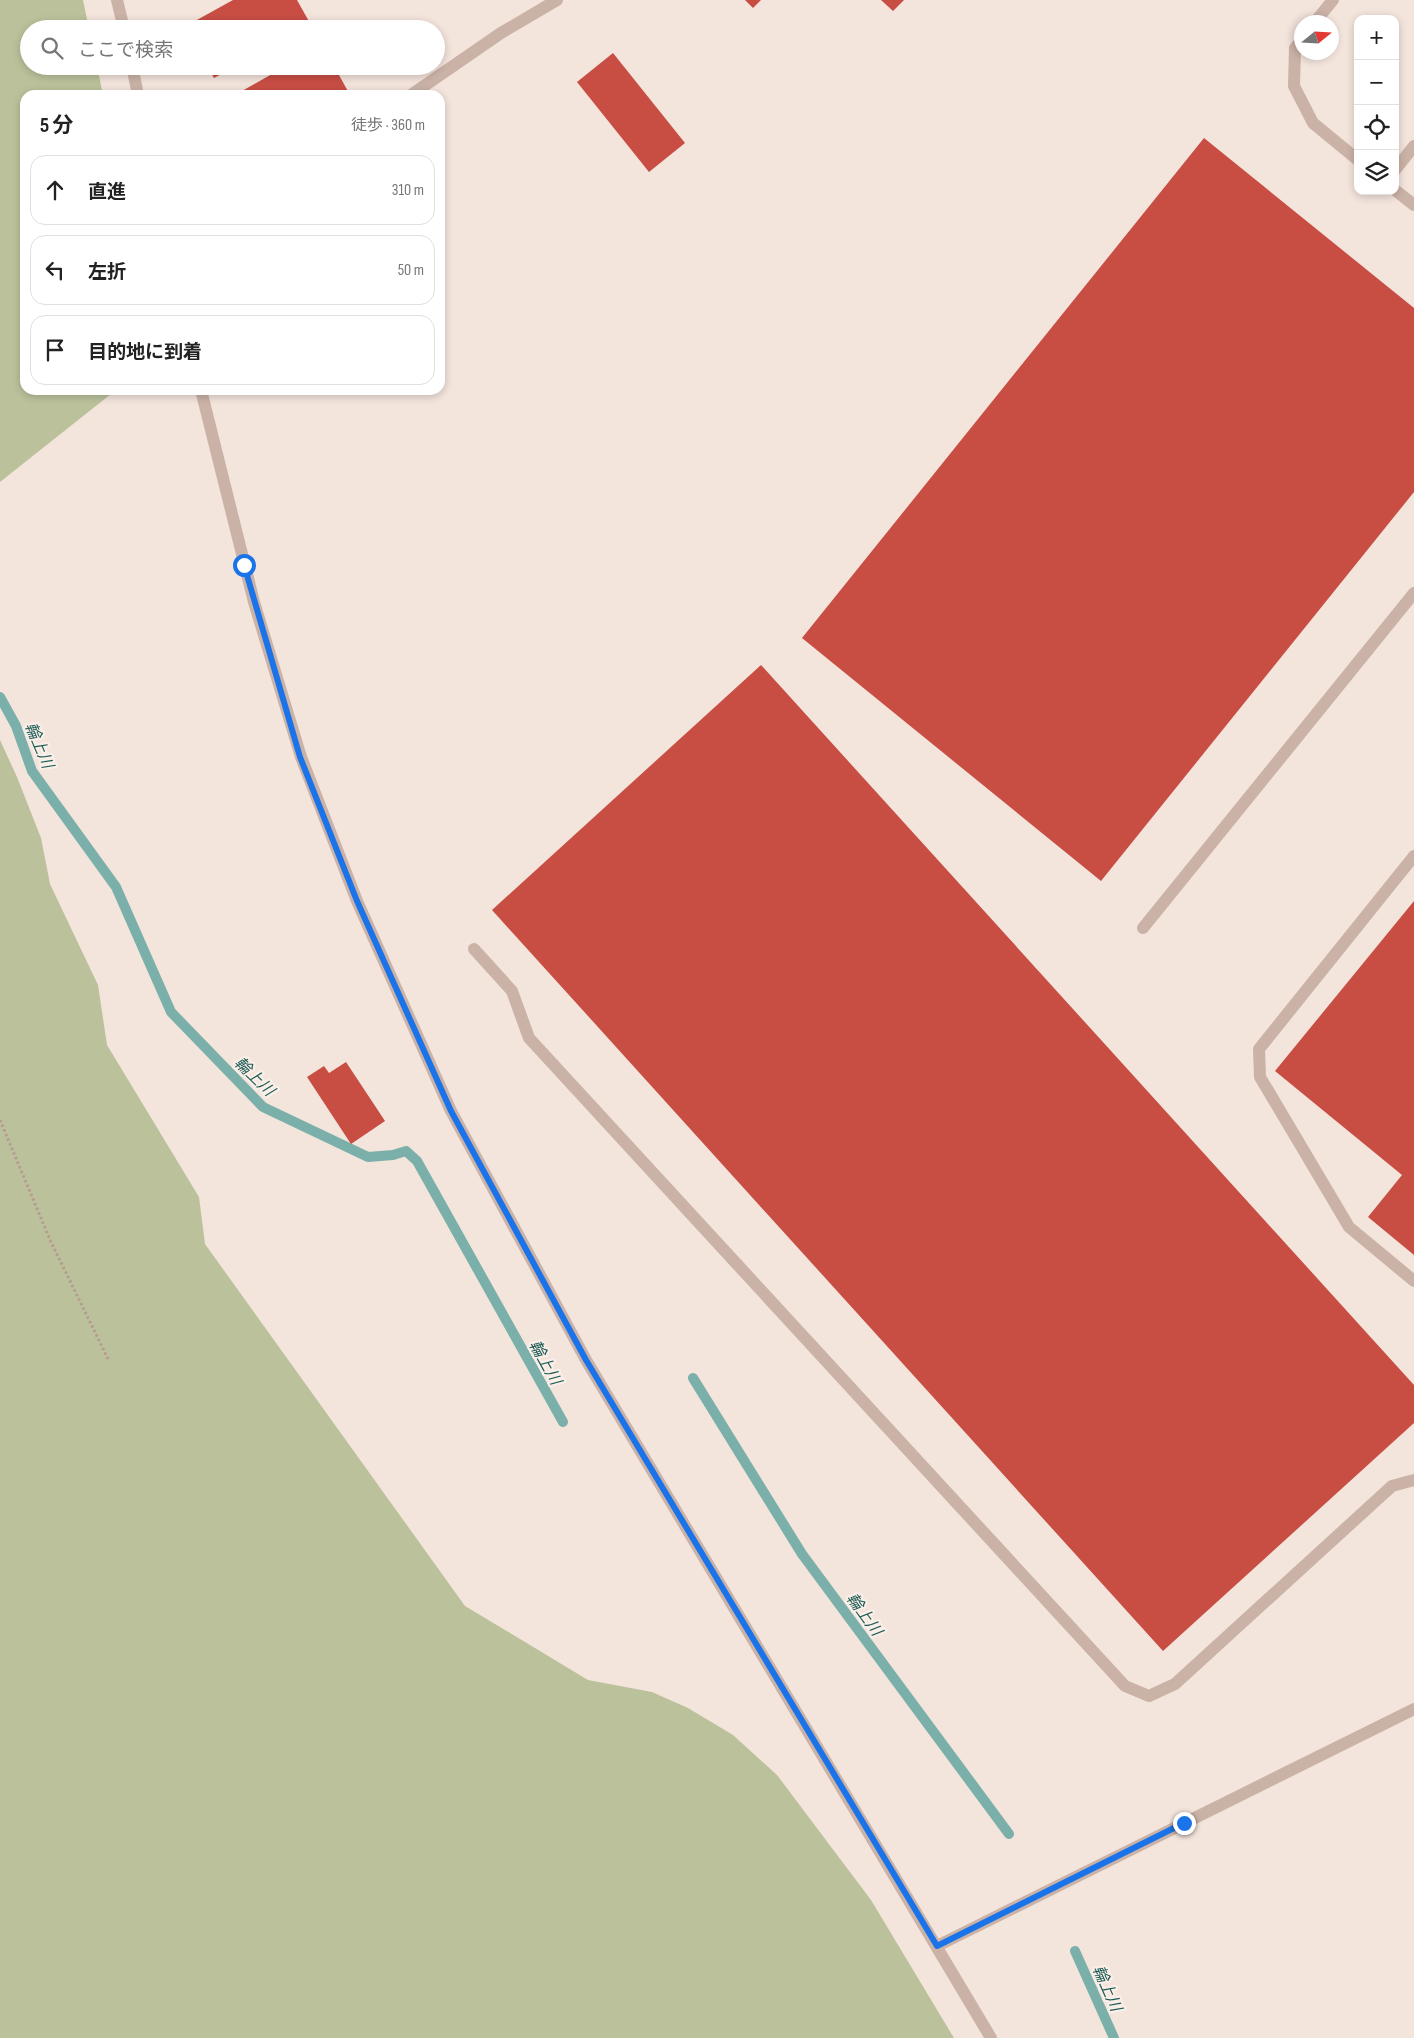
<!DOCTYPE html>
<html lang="ja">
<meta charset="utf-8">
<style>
body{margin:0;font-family:"Sofia Sans Condensed","Noto Sans JP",sans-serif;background:#f6f6f6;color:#222}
.controls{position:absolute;right:15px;top:15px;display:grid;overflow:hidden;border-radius:10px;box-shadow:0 2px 8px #0003}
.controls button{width:45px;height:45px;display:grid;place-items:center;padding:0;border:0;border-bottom:1px solid #e0e0e0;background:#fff;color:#222;font:25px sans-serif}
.compass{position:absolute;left:1294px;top:15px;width:45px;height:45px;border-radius:50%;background:#fff;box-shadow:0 2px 8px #0003;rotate:72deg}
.stop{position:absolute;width:15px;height:15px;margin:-11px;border:4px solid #1a73e8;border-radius:50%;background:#fff}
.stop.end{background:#1a73e8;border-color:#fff;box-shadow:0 1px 5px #0008}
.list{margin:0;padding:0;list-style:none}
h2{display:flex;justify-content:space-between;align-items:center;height:65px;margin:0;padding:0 20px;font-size:21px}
h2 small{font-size:16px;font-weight:400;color:#767676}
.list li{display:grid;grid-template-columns:32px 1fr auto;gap:15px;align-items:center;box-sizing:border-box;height:70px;margin:0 10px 10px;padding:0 10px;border:1px solid #e0e0e0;border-radius:15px}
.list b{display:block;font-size:19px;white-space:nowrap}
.list em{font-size:16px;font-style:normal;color:#767676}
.icon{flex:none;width:28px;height:28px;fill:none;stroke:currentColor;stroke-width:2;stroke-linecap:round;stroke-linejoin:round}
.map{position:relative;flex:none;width:1414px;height:2038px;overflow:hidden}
.search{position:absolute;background:#fff;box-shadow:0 2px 8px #0003;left:20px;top:20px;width:425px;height:55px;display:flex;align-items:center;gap:12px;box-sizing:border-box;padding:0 18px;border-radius:28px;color:#767676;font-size:19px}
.panel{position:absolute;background:#fff;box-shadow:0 2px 8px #0003;left:20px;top:90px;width:425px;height:305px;border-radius:15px}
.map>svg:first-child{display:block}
.green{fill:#bbc29b}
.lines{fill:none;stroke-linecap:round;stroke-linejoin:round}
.stream{stroke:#7ab0a9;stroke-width:10}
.building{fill:#c84e44}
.path{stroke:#b79b91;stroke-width:3;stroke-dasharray:2.5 2.5;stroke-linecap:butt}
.minor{stroke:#cbb2a7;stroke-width:12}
.route{stroke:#1a73e8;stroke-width:6}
.labels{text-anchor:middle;stroke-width:4.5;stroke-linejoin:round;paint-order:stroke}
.water-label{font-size:16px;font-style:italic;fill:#1c5a54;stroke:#faefe8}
</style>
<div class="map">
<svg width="1414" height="2038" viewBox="0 0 1414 2038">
<rect width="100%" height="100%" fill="#f3e4dc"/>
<path class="green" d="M 0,0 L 83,0 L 89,29 L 29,29 L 29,66 L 97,66 L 103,95 L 25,95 L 25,390 L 116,390 L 0,482 Z
M 0,740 L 17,777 L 41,838 L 50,884 L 98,985 L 107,1045 L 199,1197 L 205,1244 L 465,1606 L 588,1680 L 652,1692 L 688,1708 L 733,1735 L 777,1775 L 871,1900 L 954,2038 L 0,2038 Z"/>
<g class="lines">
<path class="stream" d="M 0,697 L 16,726 L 32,771 L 116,887 L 171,1012 L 263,1107 L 368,1157 L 393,1155 L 406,1151 L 417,1161 L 563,1422
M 693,1378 L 802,1554 L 1009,1834
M 1075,1951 L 1114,2038"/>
</g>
<path class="building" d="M 233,0 L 297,0 L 311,25 L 304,29 L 187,29 L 186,26 Z
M 745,0 L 761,0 L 753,8 Z
M 881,0 L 904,0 L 893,11 Z
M 613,53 L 685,143 L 649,172 L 577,82 Z
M 207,66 L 236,66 L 214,78 Z
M 286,66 L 334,66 L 350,95 L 235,95 Z
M 1204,138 L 1414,308 L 1414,492 L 1101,881 L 802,638 Z
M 761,665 L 1414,1385 L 1414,1423 L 1163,1651 L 492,910 Z
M 1414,901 L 1414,1255 L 1368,1217 L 1402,1175 L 1275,1071 Z
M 346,1062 L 385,1121 L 351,1144 L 307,1077 L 324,1066 L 329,1073 Z"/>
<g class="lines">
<path class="path" d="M 0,1120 L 51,1242 L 109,1361"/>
<path class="minor" d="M 117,0 L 124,29
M 1315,22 L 1333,0
M 1302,40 L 1295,48 L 1294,86 L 1313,123 L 1358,160
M 132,66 L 138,95
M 411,95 L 501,33 L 557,0
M 1395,170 L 1414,146
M 1395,190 L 1414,205
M 201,390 L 254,602 L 301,757 L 357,901 L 451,1111 L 586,1360 L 991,2038
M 1414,856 L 1259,1049 L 1260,1077 L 1349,1227 L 1414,1281
M 1143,928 L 1414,593
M 474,949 L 512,991 L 529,1038 L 1125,1686 L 1149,1696 L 1175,1684 L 1392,1486 L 1414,1480
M 937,1946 L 1414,1709"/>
</g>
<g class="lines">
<path class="route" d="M 244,565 L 300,757 L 357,901 L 451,1111 L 586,1360 L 937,1946 L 1184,1823"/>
</g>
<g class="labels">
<g class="water-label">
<text transform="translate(40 745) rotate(67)" y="6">輪上川</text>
<text transform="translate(255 1076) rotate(44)" y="6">輪上川</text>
<text transform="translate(546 1362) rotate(61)" y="6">輪上川</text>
<text transform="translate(865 1614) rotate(54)" y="6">輪上川</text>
<text transform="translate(1108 1988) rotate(66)" y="6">輪上川</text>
</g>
</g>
</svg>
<div class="controls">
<button>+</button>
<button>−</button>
<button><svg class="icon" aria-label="locate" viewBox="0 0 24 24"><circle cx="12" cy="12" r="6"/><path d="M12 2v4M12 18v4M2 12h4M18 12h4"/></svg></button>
<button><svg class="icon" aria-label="layers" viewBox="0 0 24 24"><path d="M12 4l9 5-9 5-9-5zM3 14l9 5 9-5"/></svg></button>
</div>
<svg class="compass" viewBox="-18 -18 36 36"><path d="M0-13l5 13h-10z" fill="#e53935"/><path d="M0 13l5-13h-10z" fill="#767676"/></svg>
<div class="stop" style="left:244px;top:565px"></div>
<div class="stop end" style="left:1184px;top:1823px"></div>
<div class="search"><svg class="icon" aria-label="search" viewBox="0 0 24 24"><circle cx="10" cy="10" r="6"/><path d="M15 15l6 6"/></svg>ここで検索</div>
<section class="panel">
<h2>5 分<small>徒歩 · 360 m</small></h2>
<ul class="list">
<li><svg class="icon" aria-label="ahead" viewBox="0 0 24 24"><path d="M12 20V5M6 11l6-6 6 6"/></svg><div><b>直進</b></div><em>310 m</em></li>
<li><svg class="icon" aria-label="left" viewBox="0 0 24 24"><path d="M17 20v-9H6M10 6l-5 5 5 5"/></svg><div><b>左折</b></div><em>50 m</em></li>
<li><svg class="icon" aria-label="arrive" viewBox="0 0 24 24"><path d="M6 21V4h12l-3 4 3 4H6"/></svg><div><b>目的地に到着</b></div></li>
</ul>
</section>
</div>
